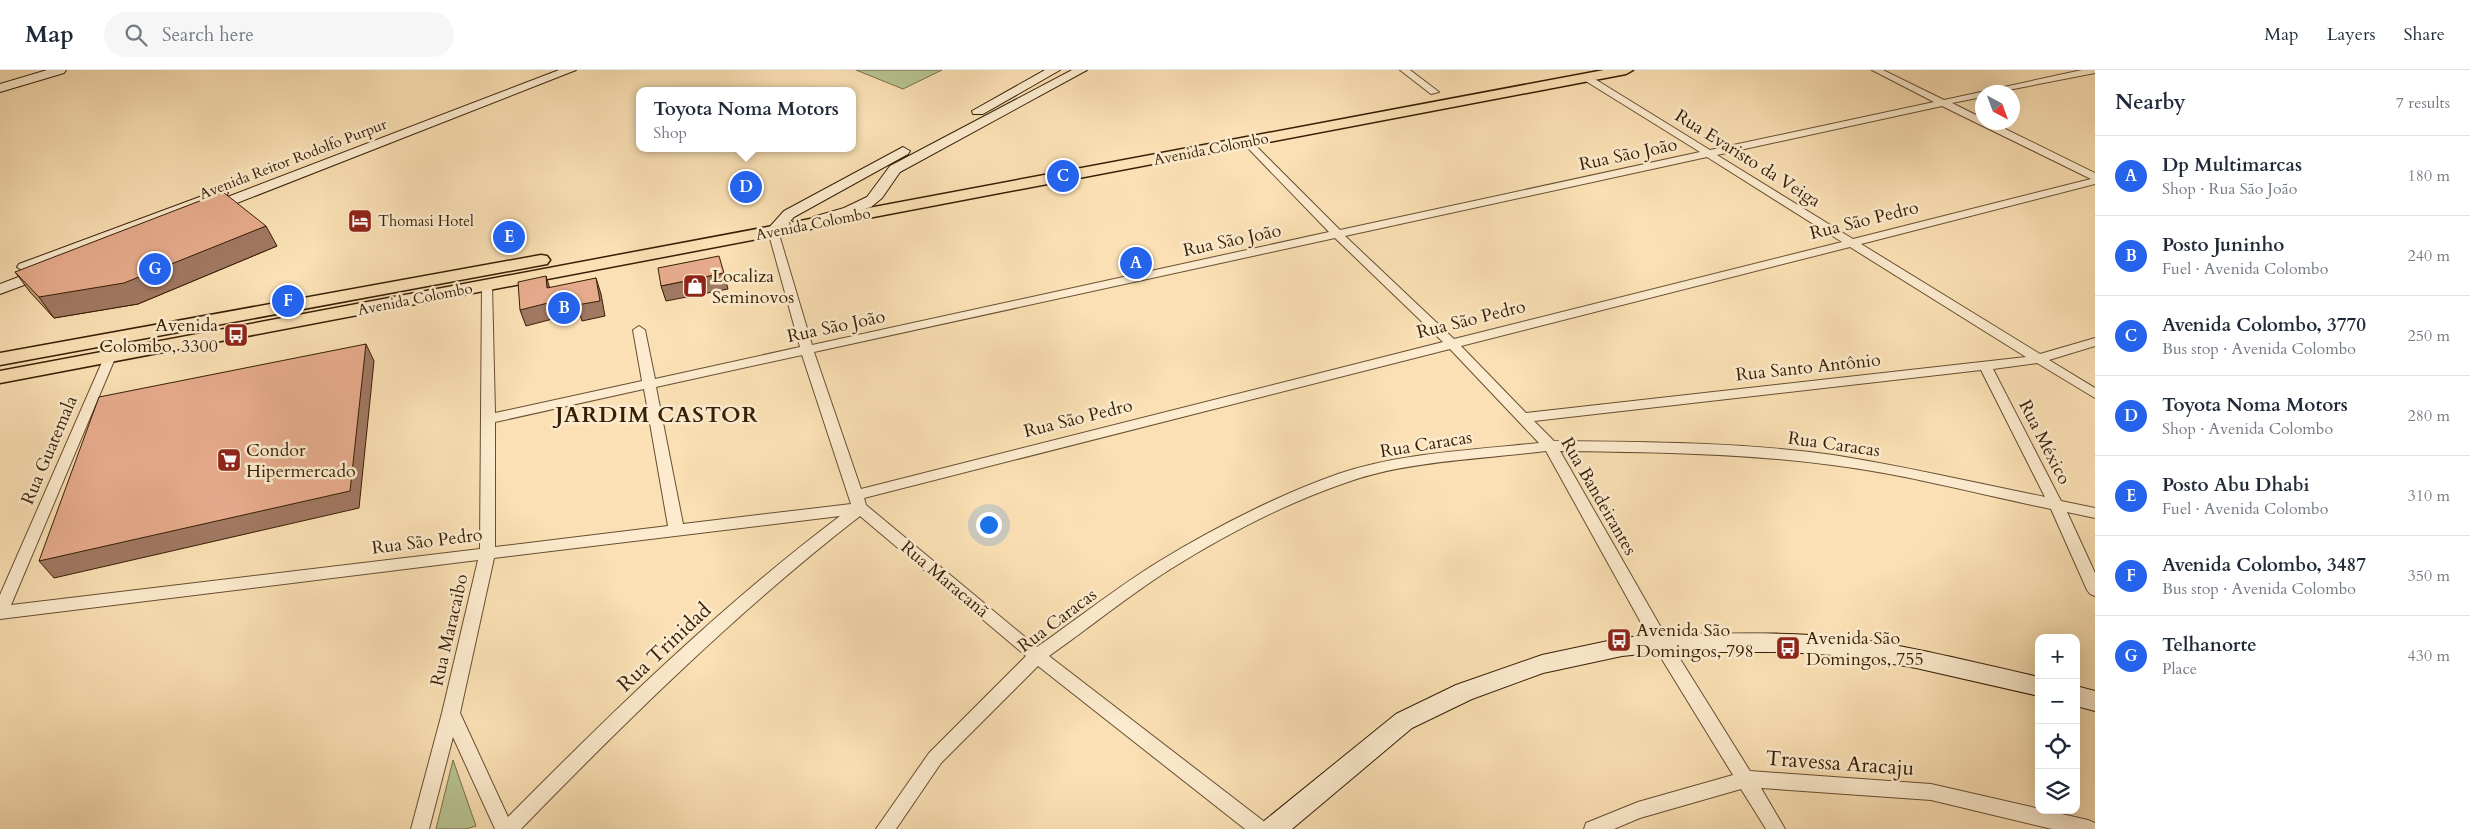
<!DOCTYPE html>
<meta charset="utf-8">
<style>
body{margin:0;font-family:Cardo,serif;background:#f6f6f7;color:#1f2937}
.controls{position:absolute;right:15px;bottom:15px;display:grid;overflow:hidden;border-radius:10px;box-shadow:0 5px 20px #0002}
.controls button{width:45px;height:45px;display:grid;place-items:center;padding:0;border:0;border-bottom:1px solid #e0e1e3;background:#fff;color:#1f2937;font:25px sans-serif}
.compass{position:absolute;left:1975px;top:15px;width:45px;height:45px;border-radius:50%;background:#fff;box-shadow:0 5px 20px #0002;rotate:139deg}
.you{position:absolute;left:988px;top:454px;width:18px;height:18px;margin:-12px;border:4px solid #fff;border-radius:50%;background:#1a73e8;box-shadow:0 0 0 8px #1a73e833}
.badge{display:grid;place-items:center;width:32px;height:32px;border-radius:50%;background:#2563eb;color:#fff;font-size:16px;font-weight:700}
.pin{position:absolute;translate:-50% -50%;border:2px solid #fff;box-shadow:0 1px 5px #0006}
.popup{position:absolute;left:636px;top:17px;width:220px;height:65px;box-sizing:border-box;display:grid;place-content:center;border-radius:10px;background:#fff;filter:drop-shadow(0 1px 4px #0005);font-size:16px;white-space:nowrap;color:#747a83}
.popup b{font-size:19px;color:#1f2937}
.popup::after{content:'';position:absolute;left:50%;top:100%;margin-left:-10px;border:10px solid transparent;border-top-color:#fff}
.list{margin:0;padding:0;list-style:none}
h2{display:flex;justify-content:space-between;align-items:center;height:65px;margin:0;padding:0 20px;font-size:21px}
h2 small{font-size:16px;font-weight:400;color:#747a83}
.list li{display:grid;grid-template-columns:32px 1fr auto;gap:15px;align-items:center;box-sizing:border-box;height:80px;padding:0 20px;border-top:1px solid #e0e1e3}
.list b{display:block;font-size:19px;white-space:nowrap}
.list p{margin:0;font-size:16px;white-space:nowrap;color:#747a83}
.list em{font-size:16px;font-style:normal;color:#747a83}
.icon{flex:none;width:28px;height:28px;fill:none;stroke:currentColor;stroke-width:2;stroke-linecap:round;stroke-linejoin:round}
.map{position:relative;flex:none;width:2095px;height:759px;overflow:hidden}
header{display:flex;align-items:center;gap:30px;box-sizing:border-box;height:70px;padding:0 25px;background:#fff;border-bottom:1px solid #e0e1e3}
header strong{font-size:24px}
nav{display:flex;gap:28px;margin-inline-start:auto;font-size:18px}
.search{width:350px;height:45px;background:#f6f6f7;display:flex;align-items:center;gap:12px;box-sizing:border-box;padding:0 18px;border-radius:28px;color:#747a83;font-size:19px}
main{display:flex}
aside{flex:1;background:#fff}
.map>svg:first-child{display:block}
.green{fill:#b8c391;stroke:#78704b}
.lines{fill:none;stroke-linecap:round;stroke-linejoin:round}
.street-casing{stroke:#684e31;stroke-width:2}
.secondary-casing{stroke:#371e05;stroke-width:2}
.primary-casing{stroke:#371e05;stroke-width:3}
.street{fill:#fcebce;fill-rule:evenodd}
.secondary{fill:#fcebce;fill-rule:evenodd}
.primary{fill:#fae0b4;fill-rule:evenodd}
.wall{fill:#c69378;stroke:#371e05}
.shaded-wall{fill:#a17862;stroke:#371e05}
.building{fill:#e6ab8c;stroke:#371e05}
.labels{text-anchor:middle;stroke-width:5;stroke-linejoin:round;paint-order:stroke}
.far-street-label{font-size:15px;fill:#371e05;stroke:#fcebce}
.far-poi-label{font-size:15px;fill:#371e05;stroke:#fcebce;text-anchor:start}
.street-label{font-size:18px;fill:#371e05;stroke:#fcebce}
.poi-label{font-size:18px;fill:#371e05;stroke:#fcebce;text-anchor:start}
.near-street-label{font-size:21px;fill:#371e05;stroke:#fcebce}
.district-label{font-size:22px;font-weight:bold;letter-spacing:1px;fill:#371e05;stroke:#fcebce}
</style>
<header>
<strong>Map</strong>
<div class="search"><svg class="icon" aria-label="search" viewBox="0 0 24 24"><circle cx="10" cy="10" r="6"/><path d="M15 15l6 6"/></svg>Search here</div>
<nav><a>Map</a><a>Layers</a><a>Share</a></nav>
</header>
<main>
<div class="map">
<svg width="2095" height="759" viewBox="0 0 2095 759">
<rect width="100%" height="100%" fill="#fae0b4"/>
<filter id="stains"><feTurbulence type="fractalNoise" baseFrequency=".004" numOctaves="4"/><feColorMatrix values="0 0 0 0 .2 0 0 0 0 .09 0 0 0 0 .02 0 0 0 .5 -.17"/></filter>
<radialGradient id="worn" r=".72"><stop offset=".6" stop-color="#630" stop-opacity="0"/><stop offset="1" stop-color="#630" stop-opacity=".3"/></radialGradient>
<path class="green" d="M 856,0 L 942,0 L 903,19 Z
M 453,690 L 476,756 L 466,759 L 436,759 Z"/>
<g class="lines">
<defs>
<path id="street" d="M 1400,0 L 1410,0 L 1439,22 L 1431,24 Z
M 1872,0 L 1883,0 L 1944,30 L 2082,0 L 2095,0 L 2095,3 L 1998,22 L 1982,22 L 1982,27 L 1952,33 L 1982,48 L 1982,52 L 1991,52 L 2095,103 L 2095,114 L 1861,174 L 2040,284 L 2095,268 L 2095,276 L 2049,290 L 2095,318 L 2095,328 L 2037,293 L 1993,299 L 2061,431 L 2095,438 L 2095,448 L 2067,442 L 2095,503 L 2095,526 L 2090,524 L 2087,520 L 2051,439 C 1978,424 1905,404 1832,395 C 1741,383 1650,382 1560,381 L 1667,568 L 1750,701 L 1931,714 L 2088,750 L 2095,753 L 2095,759 L 2052,759 L 1931,730 L 1761,718 L 1785,759 L 1766,759 L 1741,719 L 1640,748 L 1614,759 L 1584,759 L 1586,753 L 1638,732 L 1733,705 L 1655,578 L 1546,381 C 1483,389 1404,391 1345,413 C 1284,434 1223,466 1169,500 C 1128,526 1089,558 1049,586 L 1266,753 L 1268,759 L 1245,759 L 1038,596 L 941,693 L 896,759 L 876,759 L 929,683 L 1026,586 L 860,446 C 738,541 629,648 521,759 L 495,759 L 453,667 L 429,759 L 411,759 L 442,643 L 478,490 L 0,549 L 0,525 L 106,283 L 110,282 L 116,286 L 11,535 L 480,479 L 482,213 L 490,213 L 492,215 L 495,343 L 642,311 L 633,260 L 639,256 L 645,260 L 655,309 L 800,277 L 768,161 L 769,159 L 773,158 L 778,161 L 812,275 L 1329,162 L 1244,74 L 1244,70 L 1250,70 L 1340,160 L 1700,82 L 1584,10 L 1584,6 L 1590,6 L 1710,80 L 1934,32 ZM 1942,36 L 2091,109 L 1853,169 L 1717,85 ZM 1707,87 L 1842,172 L 1454,269 L 1345,166 ZM 1335,168 L 1443,272 L 861,419 L 814,282 ZM 1850,177 L 2026,287 L 1526,343 L 1461,276 ZM 1450,279 L 1539,373 C 1474,380 1400,383 1338,404 C 1276,426 1214,458 1158,492 C 1116,518 1077,549 1037,577 L 866,435 L 864,428 ZM 802,285 L 851,434 L 683,454 L 656,317 ZM 1981,300 L 2045,427 C 1975,413 1904,396 1833,385 C 1741,372 1647,372 1554,371 L 1534,351 ZM 644,319 L 668,456 L 495,477 L 495,352 ZM 840,446 C 721,536 613,641 508,747 L 460,643 L 494,488 Z"/>
<path id="secondary" d="M 47,0 L 66,0 L 64,3 L 0,22 L 0,14 Z
M 559,0 L 576,0 L 214,142 L 204,142 L 202,139 L 204,136 Z
M 1045,0 L 1060,0 L 983,44 L 973,44 L 972,41 Z
M 1072,0 L 1087,0 L 900,102 L 882,128 L 871,137 L 818,154 L 811,150 L 813,147 L 844,138 L 867,127 L 890,96 Z
M 903,77 L 910,81 L 908,84 L 794,147 L 778,164 L 773,165 L 766,161 L 784,141 Z
M 221,119 L 228,123 L 226,126 L 31,200 L 25,202 L 17,197 L 19,194 Z
M 45,197 L 53,202 L 51,205 L 0,224 L 0,214 Z
M 1661,564 C 1723,564 1786,561 1848,568 C 1912,576 1976,593 2039,607 L 2039,626 L 1916,598 L 1848,586 L 1786,582 L 1661,582 L 1622,586 L 1543,603 L 1472,629 L 1412,658 L 1292,759 L 1260,759 L 1264,751 L 1396,644 L 1456,615 L 1542,585 L 1622,568 Z
M 2076,616 L 2095,621 L 2095,641 L 2076,636 Z"/>
<path id="primary" d="M 1604,0 L 1633,0 L 1626,4 L 0,313 L 0,301 Z
M 541,185 L 547,186 L 550,190 L 547,194 L 0,295 L 0,283 Z"/>
</defs>
<use href="#street" class="street-casing"/>
<use href="#secondary" class="secondary-casing"/>
<use href="#primary" class="primary-casing"/>
<use href="#street" class="street"/>
<use href="#secondary" class="secondary"/>
<use href="#primary" class="primary"/>
</g>
<path class="wall" d="M 277,176 L 138,234 L 54,248 L 30,222 L 15,202 Z"/>
<path class="shaded-wall" d="M 266,156 L 277,176 L 138,234 L 54,248 L 39,227 Z
M 724,203 L 728,219 L 666,231 L 661,216 Z
M 546,206 L 551,222 L 596,208 L 601,224 L 605,246 L 582,251 L 579,242 L 526,256 L 520,240 L 547,218 Z
M 366,274 L 374,291 L 359,438 L 54,508 L 39,491 Z"/>
<path class="building" d="M 223,122 L 266,156 L 124,213 L 39,227 L 15,202 Z
M 719,186 L 724,203 L 661,216 L 658,198 Z
M 546,206 L 547,218 L 596,208 L 600,231 L 577,235 L 576,226 L 520,240 L 518,212 Z
M 366,274 L 350,421 L 39,491 L 99,327 Z"/>
<defs>
<symbol id="hotel-square" viewBox="-11 -11 22 22"><rect x="-9" y="-9" width="18" height="18" rx="4" fill="#8f2418" stroke="#fcebce"/><path d="M-6-4.5h1.5V1H6V5H4.5V3h-9V5H-6ZM-4 0a1.8 1.8 0 1 1 3.6 0ZM.5 0V-2.5h3Q6-2.5 6 0Z" fill="#fff"/></symbol>
<symbol id="shop-square" viewBox="-11 -11 22 22"><rect x="-9" y="-9" width="18" height="18" rx="4" fill="#8f2418" stroke="#fcebce"/><path d="M-5-2.5h2.3a2.7 3.5 0 0 1 5.4 0H5L5.5 6h-11ZM-1.5-2.5h3a1.5 2.3 0 0 0-3 0Z" fill="#fff"/></symbol>
<symbol id="bus-square" viewBox="-11 -11 22 22"><rect x="-9" y="-9" width="18" height="18" rx="4" fill="#8f2418" stroke="#fcebce"/><path d="M-5-6H5V4H4V6H2V4H-2V6H-4V4H-5ZM-3.5-4V0h7V-4ZM-3.5 1.2v1.5H-2V1.2ZM2 1.2v1.5H3.5V1.2Z" fill="#fff"/></symbol>
<symbol id="supermarket-square" viewBox="-11 -11 22 22"><rect x="-9" y="-9" width="18" height="18" rx="4" fill="#8f2418" stroke="#fcebce"/><path d="M-6-5.5h2.5l.6 2H6L4.5 2H-2.5L-4.4-4H-6ZM-1.5 3.2a1.3 1.3 0 1 0 .1 0ZM3 3.2a1.3 1.3 0 1 0 .1 0Z" fill="#fff"/></symbol>
</defs>
<g fill-rule="evenodd">
<use href="#hotel-square" x="346" y="137" width="28" height="28"/>
<use href="#shop-square" x="681" y="202" width="28" height="28"/>
<use href="#bus-square" x="222" y="251" width="28" height="28"/>
<use href="#supermarket-square" x="215" y="376" width="28" height="28"/>
<use href="#bus-square" x="1605" y="556" width="28" height="28"/>
<use href="#bus-square" x="1774" y="564" width="28" height="28"/>
</g>
<g class="labels">
<g class="far-street-label">
<text transform="translate(1211 79) rotate(-11)" y="5">Avenida Colombo</text>
<text transform="translate(293 89) rotate(-21)" y="5">Avenida Reitor Rodolfo Purpur</text>
<text transform="translate(813 154) rotate(-11)" y="5">Avenida Colombo</text>
<text transform="translate(415 229) rotate(-11)" y="5">Avenida Colombo</text>
</g>
<g class="far-poi-label">
<text x="378" y="156">Thomasi Hotel</text>
</g>
<g class="street-label">
<text transform="translate(1628 84) rotate(-12)" y="6">Rua São João</text>
<text transform="translate(1748 88) rotate(32)" y="6">Rua Evaristo da Veiga</text>
<text transform="translate(1864 150) rotate(-14)" y="6">Rua São Pedro</text>
<text transform="translate(1232 170) rotate(-12)" y="6">Rua São João</text>
<text transform="translate(1471 249) rotate(-14)" y="6">Rua São Pedro</text>
<text transform="translate(836 256) rotate(-12)" y="6">Rua São João</text>
<text transform="translate(1808 297) rotate(-6)" y="6">Rua Santo Antônio</text>
<text transform="translate(1078 348) rotate(-14)" y="6">Rua São Pedro</text>
<text transform="translate(2045 372) rotate(63)" y="6">Rua México</text>
<text transform="translate(1426 374) rotate(-9)" y="6">Rua Caracas</text>
<text transform="translate(1834 374) rotate(8)" y="6">Rua Caracas</text>
<text transform="translate(49 380) rotate(-67)" y="6">Rua Guatemala</text>
<text transform="translate(1599 426) rotate(60)" y="6">Rua Bandeirantes</text>
<text transform="translate(427 471) rotate(-7)" y="6">Rua São Pedro</text>
<text transform="translate(945 509) rotate(40)" y="6">Rua Maracanã</text>
<text transform="translate(1057 550) rotate(-37)" y="6">Rua Caracas</text>
<text transform="translate(449 560) rotate(-77)" y="6">Rua Maracaibo</text>
</g>
<g class="poi-label">
<text x="712" y="212">Localiza<tspan x="712" dy="21">Seminovos</tspan></text>
<text x="218" y="261" text-anchor="end">Avenida<tspan x="218" dy="21">Colombo, 3300</tspan></text>
<text x="246" y="386">Condor<tspan x="246" dy="21">Hipermercado</tspan></text>
<text x="1636" y="566">Avenida São<tspan x="1636" dy="21">Domingos, 798</tspan></text>
<text x="1806" y="574">Avenida São<tspan x="1806" dy="21">Domingos, 755</tspan></text>
</g>
<g class="near-street-label">
<text transform="translate(664 577) rotate(-43)" y="7">Rua Trinidad</text>
<text transform="translate(1840 693) rotate(4)" y="7">Travessa Aracaju</text>
</g>
<g class="district-label">
<text x="657" y="352">JARDIM CASTOR</text>
</g>
</g>
<rect width="100%" height="100%" filter="url(#stains)"/>
<rect width="100%" height="100%" fill="url(#worn)"/>
</svg>
<div class="controls">
<button>+</button>
<button>−</button>
<button><svg class="icon" aria-label="locate" viewBox="0 0 24 24"><circle cx="12" cy="12" r="6"/><path d="M12 2v4M12 18v4M2 12h4M18 12h4"/></svg></button>
<button><svg class="icon" aria-label="layers" viewBox="0 0 24 24"><path d="M12 4l9 5-9 5-9-5zM3 14l9 5 9-5"/></svg></button>
</div>
<svg class="compass" viewBox="-18 -18 36 36"><path d="M0-13l5 13h-10z" fill="#e53935"/><path d="M0 13l5-13h-10z" fill="#747a83"/></svg>
<div class="you"></div>
<div class="pin badge" style="left:1136px;top:193px">A</div>
<div class="pin badge" style="left:564px;top:238px">B</div>
<div class="pin badge" style="left:1063px;top:106px">C</div>
<div class="pin badge" style="left:746px;top:117px">D</div>
<div class="popup"><b>Toyota Noma Motors</b>Shop</div>
<div class="pin badge" style="left:509px;top:167px">E</div>
<div class="pin badge" style="left:288px;top:231px">F</div>
<div class="pin badge" style="left:155px;top:199px">G</div>
</div>
<aside>
<h2>Nearby<small>7 results</small></h2>
<ul class="list">
<li><span class="badge">A</span><div><b>Dp Multimarcas</b><p>Shop · Rua São João</p></div><em>180 m</em></li>
<li><span class="badge">B</span><div><b>Posto Juninho</b><p>Fuel · Avenida Colombo</p></div><em>240 m</em></li>
<li><span class="badge">C</span><div><b>Avenida Colombo, 3770</b><p>Bus stop · Avenida Colombo</p></div><em>250 m</em></li>
<li><span class="badge">D</span><div><b>Toyota Noma Motors</b><p>Shop · Avenida Colombo</p></div><em>280 m</em></li>
<li><span class="badge">E</span><div><b>Posto Abu Dhabi</b><p>Fuel · Avenida Colombo</p></div><em>310 m</em></li>
<li><span class="badge">F</span><div><b>Avenida Colombo, 3487</b><p>Bus stop · Avenida Colombo</p></div><em>350 m</em></li>
<li><span class="badge">G</span><div><b>Telhanorte</b><p>Place</p></div><em>430 m</em></li>
</ul>
</aside>
</main>
